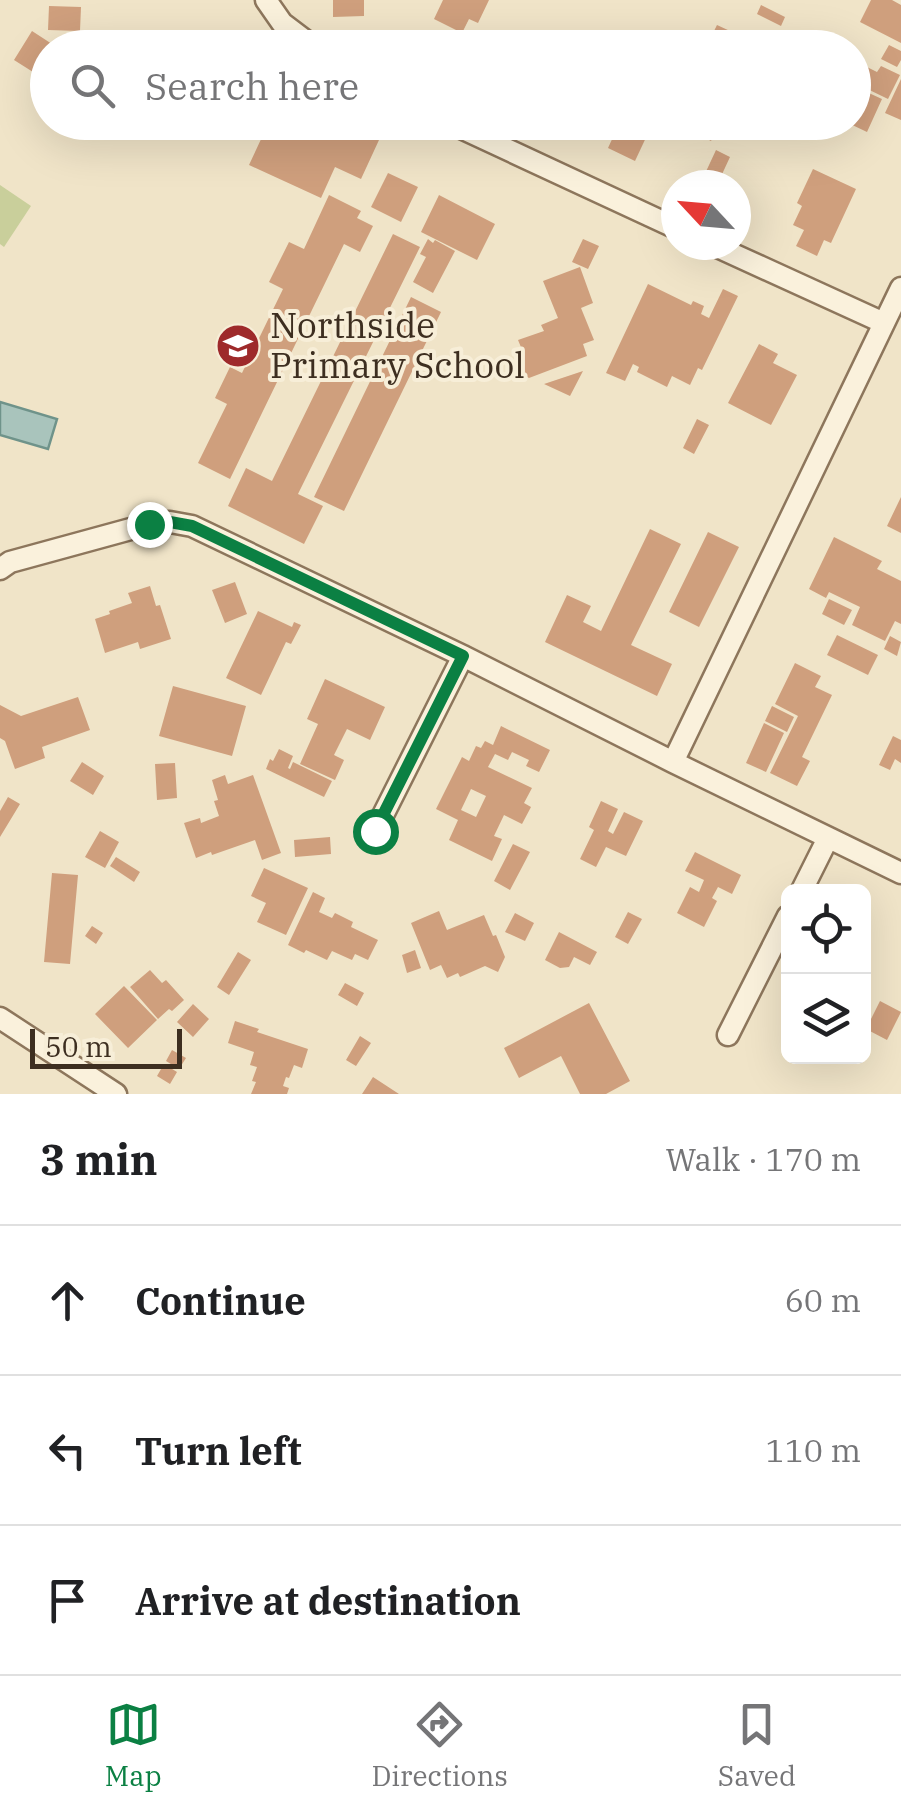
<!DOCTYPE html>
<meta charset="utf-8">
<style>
body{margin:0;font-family:"IBM Plex Serif",serif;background:#f6f6f6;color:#202124}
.controls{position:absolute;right:30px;bottom:30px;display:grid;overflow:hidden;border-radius:15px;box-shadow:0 10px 40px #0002}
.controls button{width:90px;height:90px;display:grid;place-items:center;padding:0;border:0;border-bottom:2px solid #e0e0e0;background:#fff;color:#202124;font:50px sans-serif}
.compass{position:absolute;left:661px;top:170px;width:90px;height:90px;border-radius:50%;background:#fff;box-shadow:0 10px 40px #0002;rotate:296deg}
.scale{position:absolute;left:30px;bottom:25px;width:152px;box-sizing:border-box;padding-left:10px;border:5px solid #3d2e20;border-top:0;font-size:28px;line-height:35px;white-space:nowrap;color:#3d2e20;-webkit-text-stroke:8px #f7eed8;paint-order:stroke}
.stop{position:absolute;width:30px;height:30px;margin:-22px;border:8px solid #0b8043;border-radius:50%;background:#fff}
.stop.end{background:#0b8043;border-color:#fff;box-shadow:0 2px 10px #0008}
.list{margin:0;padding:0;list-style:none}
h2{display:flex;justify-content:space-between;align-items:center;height:130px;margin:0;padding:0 40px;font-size:42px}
h2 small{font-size:32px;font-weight:400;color:#757577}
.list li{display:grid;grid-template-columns:65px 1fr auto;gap:30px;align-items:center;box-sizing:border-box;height:150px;padding:0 40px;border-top:2px solid #e0e0e0}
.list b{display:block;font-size:38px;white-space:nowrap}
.list em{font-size:32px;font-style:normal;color:#757577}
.icon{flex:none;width:55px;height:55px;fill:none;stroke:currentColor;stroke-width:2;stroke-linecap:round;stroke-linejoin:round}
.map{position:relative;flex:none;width:901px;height:1094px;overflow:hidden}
.search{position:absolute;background:#fff;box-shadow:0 10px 40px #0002;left:30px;right:30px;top:30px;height:110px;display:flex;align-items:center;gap:25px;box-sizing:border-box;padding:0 35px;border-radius:55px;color:#757577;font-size:38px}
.sheet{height:580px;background:#fff}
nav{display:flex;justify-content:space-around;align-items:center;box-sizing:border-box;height:140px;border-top:2px solid #e0e0e0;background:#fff;font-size:28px;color:#757577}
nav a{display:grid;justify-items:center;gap:5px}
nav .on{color:#0b8043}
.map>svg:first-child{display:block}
.green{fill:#c9cf9b}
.water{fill:#a9c4bc;stroke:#6f938a;stroke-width:2.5}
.building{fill:#cf9f7d;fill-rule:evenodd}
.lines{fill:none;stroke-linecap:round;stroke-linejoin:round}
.minor-casing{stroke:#8d765c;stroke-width:25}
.minor{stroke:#faf1dc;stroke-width:20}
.route{stroke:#0b8043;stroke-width:12}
.labels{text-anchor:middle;stroke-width:8;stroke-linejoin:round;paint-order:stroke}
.poi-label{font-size:35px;fill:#3d2e20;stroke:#f7eed8;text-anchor:start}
</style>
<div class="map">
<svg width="901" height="1094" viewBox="0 0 901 1094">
<rect width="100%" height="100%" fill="#f0e4c8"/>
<path class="green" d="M 0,185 L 31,206 L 4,247 L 0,244 Z"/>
<path class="water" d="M 0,402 L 57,419 L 48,449 L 0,435 Z"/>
<path class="building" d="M 333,0 L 364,0 L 364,16 L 333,17 Z
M 443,0 L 489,0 L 478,23 L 469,19 L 462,33 L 434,19 Z
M 871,0 L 892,0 L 901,5 L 901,43 L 860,22 Z
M 761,5 L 785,17 L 781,26 L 757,14 Z
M 49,6 L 81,7 L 80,31 L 48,30 Z
M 717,25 L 730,31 L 725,41 L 712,35 Z
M 32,31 L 52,44 L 33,72 L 14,60 Z
M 889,45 L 901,51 L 901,60 L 897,67 L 881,59 Z
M 863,65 L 877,72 L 881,66 L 900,75 L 888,99 L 855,83 Z
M 901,79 L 901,120 L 885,113 Z
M 860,89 L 882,99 L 867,132 L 846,122 L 854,122 L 854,102 Z
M 269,122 L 343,122 L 379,140 L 361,179 L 335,167 L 321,198 L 249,165 Z
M 620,122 L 638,122 L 650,129 L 635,161 L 608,148 Z
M 693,122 L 720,122 L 711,141 L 689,130 Z
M 716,150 L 730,157 L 717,185 L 703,178 Z
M 813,169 L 856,189 L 831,243 L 824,240 L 817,256 L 796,246 L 804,230 L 793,225 L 802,206 L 797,203 Z
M 388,173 L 418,187 L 401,222 L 371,207 Z
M 329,195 L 361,211 L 357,218 L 373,226 L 360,252 L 344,244 L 230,479 L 198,463 L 227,404 L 215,398 L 230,367 L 242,373 L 283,289 L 269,282 L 289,242 L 304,249 Z
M 439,195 L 495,224 L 477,260 L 421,232 Z
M 393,234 L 420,247 L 298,494 L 323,506 L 304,544 L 228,506 L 246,468 L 272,481 Z
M 428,239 L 433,243 L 435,240 L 455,251 L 433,293 L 413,282 L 426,257 L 420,254 Z
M 583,239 L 599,246 L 588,269 L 572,262 Z
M 580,267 L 593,303 L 581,308 L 594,340 L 583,344 L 587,356 L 529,378 L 513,369 L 523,352 L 518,340 L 544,331 L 541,325 L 558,318 L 543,281 Z
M 648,284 L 691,305 L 693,301 L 704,306 L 701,314 L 709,318 L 723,289 L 738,296 L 702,370 L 698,368 L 690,385 L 672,376 L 667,387 L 637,372 L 639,367 L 633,364 L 625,381 L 606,373 Z
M 411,297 L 441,312 L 344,511 L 314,497 Z
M 759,344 L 778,354 L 773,363 L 797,375 L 771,425 L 728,403 Z
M 583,371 L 570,396 L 544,384 Z
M 697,419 L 709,425 L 694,454 L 683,448 Z
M 901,497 L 901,533 L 887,526 Z
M 650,529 L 681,544 L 631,645 L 672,664 L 657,696 L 545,642 L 567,595 L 591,606 L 583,622 L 601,631 Z
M 708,532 L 739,547 L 699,627 L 669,612 Z
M 834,537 L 882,561 L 877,569 L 901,581 L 901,624 L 895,621 L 885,641 L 852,625 L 860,607 L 829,592 L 826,598 L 809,589 Z
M 235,582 L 247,614 L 225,623 L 212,590 Z
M 150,586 L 156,606 L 160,605 L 171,639 L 140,649 L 138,642 L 105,653 L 95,619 L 110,614 L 109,611 L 132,603 L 128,593 Z
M 829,599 L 852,610 L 844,625 L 822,614 Z
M 258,611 L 292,627 L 294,622 L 301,625 L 291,644 L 286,642 L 261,695 L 226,678 Z
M 837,635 L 878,655 L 868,675 L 827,655 Z
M 890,636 L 901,642 L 897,656 L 884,649 Z
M 795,663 L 821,676 L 815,687 L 832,695 L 802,757 L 810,761 L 797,786 L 770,773 L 798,716 L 775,704 Z
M 325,679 L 385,707 L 370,740 L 347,729 L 334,755 L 344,760 L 335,780 L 300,764 L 318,724 L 307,719 Z
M 173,686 L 246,706 L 232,756 L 159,736 Z
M 78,697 L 90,730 L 42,747 L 45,758 L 15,769 L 5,741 L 0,738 L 0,705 L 21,716 Z
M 772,706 L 794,717 L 787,732 L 765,721 Z
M 764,723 L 784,733 L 766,772 L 746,763 Z
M 501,726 L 550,750 L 539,772 L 526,766 L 529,760 L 512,752 L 508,760 L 495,754 L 488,767 L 532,788 L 524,803 L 531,807 L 522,824 L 504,815 L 494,836 L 502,839 L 492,861 L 449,840 L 458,820 L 436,809 L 462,757 L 469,761 L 476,746 L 481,748 L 485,741 L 493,745 ZM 471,789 L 486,796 L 476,817 L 461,810 Z
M 893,736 L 901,740 L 901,763 L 895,759 L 890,770 L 879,765 Z
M 279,749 L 293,756 L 288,768 L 290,769 L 293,762 L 332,781 L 324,797 L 266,769 L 270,759 L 273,761 Z
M 82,762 L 104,776 L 93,795 L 70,781 Z
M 175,763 L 177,798 L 157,800 L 155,764 Z
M 225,775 L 228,784 L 253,775 L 281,853 L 262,860 L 255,840 L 212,855 L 211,852 L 196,858 L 184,823 L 200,818 L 201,823 L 219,816 L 214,801 L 218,800 L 212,780 Z
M 8,797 L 20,804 L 0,837 L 0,811 Z
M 601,801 L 618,809 L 608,831 L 613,834 L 624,812 L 643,821 L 626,856 L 606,847 L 596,867 L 580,859 L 594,830 L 589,827 Z
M 100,831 L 119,842 L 105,868 L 85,857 Z
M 330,837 L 331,854 L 295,857 L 294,840 Z
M 513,844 L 530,852 L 510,890 L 494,881 Z
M 695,852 L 741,875 L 732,894 L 718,887 L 712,898 L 717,901 L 704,927 L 677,913 L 690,887 L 699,892 L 704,880 L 685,871 Z
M 116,857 L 140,872 L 134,882 L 110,866 Z
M 264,868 L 308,888 L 286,935 L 257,922 L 266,903 L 251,896 Z
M 52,873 L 78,875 L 70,964 L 44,962 Z
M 313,892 L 325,898 L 319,912 L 332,918 L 335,913 L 353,922 L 351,927 L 378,940 L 368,960 L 355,954 L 352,960 L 332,951 L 327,960 L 306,950 L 304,953 L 288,945 Z
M 439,911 L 447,930 L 484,915 L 493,936 L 496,935 L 505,957 L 498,972 L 485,966 L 460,977 L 458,973 L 447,978 L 441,965 L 430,970 L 411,923 Z
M 628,912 L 642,919 L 628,944 L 615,937 Z
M 515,913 L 534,923 L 525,941 L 505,932 Z
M 92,926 L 103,933 L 96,944 L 85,936 Z
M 559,932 L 597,952 L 590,965 L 574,957 L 569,967 L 560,968 L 545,960 Z
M 415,950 L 421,968 L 407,973 L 402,955 Z
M 238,952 L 251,960 L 229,995 L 217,987 Z
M 150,970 L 162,983 L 166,980 L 184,1000 L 172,1011 L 169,1009 L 158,1019 L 130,987 Z
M 345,983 L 364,993 L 357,1006 L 338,995 Z
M 124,986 L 157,1020 L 128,1048 L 95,1014 Z
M 880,1001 L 901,1012 L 887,1040 L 866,1029 Z
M 589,1003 L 630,1081 L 606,1094 L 580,1094 L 561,1056 L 519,1078 L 504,1048 Z
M 193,1004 L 209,1019 L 193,1037 L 177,1022 Z
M 235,1021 L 259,1029 L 257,1032 L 308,1049 L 302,1068 L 294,1065 L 289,1078 L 286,1077 L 283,1086 L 289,1088 L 287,1094 L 251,1094 L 256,1082 L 252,1081 L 257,1067 L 250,1065 L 254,1052 L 228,1043 Z
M 360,1036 L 371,1043 L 356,1066 L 346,1060 Z
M 172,1050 L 186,1058 L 179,1069 L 166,1061 Z
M 164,1064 L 177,1072 L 170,1084 L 157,1076 Z
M 373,1077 L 399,1094 L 362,1094 Z"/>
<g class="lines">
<defs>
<path id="minor" d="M 266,0 L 282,23 L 315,48
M 448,122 L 676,228
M 713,245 L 884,323
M 0,569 L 10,562 L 149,524 L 170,522 L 192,526 L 463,656 L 673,762 L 901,873
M 673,762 L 901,288
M 375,831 L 463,656
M 801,892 L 828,838
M 0,1018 L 116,1094
M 728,1035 L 788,916"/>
</defs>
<use href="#minor" class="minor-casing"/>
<use href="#minor" class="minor"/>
</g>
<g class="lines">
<path class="route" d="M 149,524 L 170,522 L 192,526 L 463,656 L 375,831"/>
</g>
<defs>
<symbol id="school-disc" viewBox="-11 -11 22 22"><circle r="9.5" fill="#9e2a2b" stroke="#f7eed8"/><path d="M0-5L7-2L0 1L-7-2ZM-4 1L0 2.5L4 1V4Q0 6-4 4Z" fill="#fff"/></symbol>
</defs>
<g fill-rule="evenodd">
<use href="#school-disc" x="213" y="321" width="50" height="50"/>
</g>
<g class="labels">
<g class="poi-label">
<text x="270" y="338">Northside<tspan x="270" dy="40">Primary School</tspan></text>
</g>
</g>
</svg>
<div class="controls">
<button><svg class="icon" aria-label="locate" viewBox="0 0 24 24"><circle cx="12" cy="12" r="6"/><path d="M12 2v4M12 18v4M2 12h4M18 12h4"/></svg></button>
<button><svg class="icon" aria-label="layers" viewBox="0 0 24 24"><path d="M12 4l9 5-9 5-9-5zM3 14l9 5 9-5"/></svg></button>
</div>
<svg class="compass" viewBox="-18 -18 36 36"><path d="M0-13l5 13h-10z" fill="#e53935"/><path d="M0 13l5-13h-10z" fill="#757577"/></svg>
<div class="scale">50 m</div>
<div class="stop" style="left:375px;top:831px"></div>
<div class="stop end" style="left:149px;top:524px"></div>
<div class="search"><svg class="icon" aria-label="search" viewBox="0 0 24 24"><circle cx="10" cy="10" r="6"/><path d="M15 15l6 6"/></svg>Search here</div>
</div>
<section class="sheet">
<h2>3 min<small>Walk · 170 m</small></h2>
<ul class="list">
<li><svg class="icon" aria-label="ahead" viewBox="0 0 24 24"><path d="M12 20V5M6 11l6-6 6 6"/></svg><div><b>Continue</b></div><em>60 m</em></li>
<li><svg class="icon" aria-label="left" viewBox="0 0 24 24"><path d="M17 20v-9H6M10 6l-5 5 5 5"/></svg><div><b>Turn left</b></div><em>110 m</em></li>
<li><svg class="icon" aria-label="arrive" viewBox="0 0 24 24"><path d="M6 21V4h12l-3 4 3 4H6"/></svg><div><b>Arrive at destination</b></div></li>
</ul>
</section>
<nav>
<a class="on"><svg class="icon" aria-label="map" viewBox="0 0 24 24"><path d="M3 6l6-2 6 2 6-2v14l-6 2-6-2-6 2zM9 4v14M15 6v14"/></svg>Map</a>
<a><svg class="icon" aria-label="directions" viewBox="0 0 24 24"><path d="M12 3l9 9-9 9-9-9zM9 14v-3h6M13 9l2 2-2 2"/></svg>Directions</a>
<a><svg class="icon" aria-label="saved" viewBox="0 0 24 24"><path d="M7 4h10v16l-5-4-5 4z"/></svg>Saved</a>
</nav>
